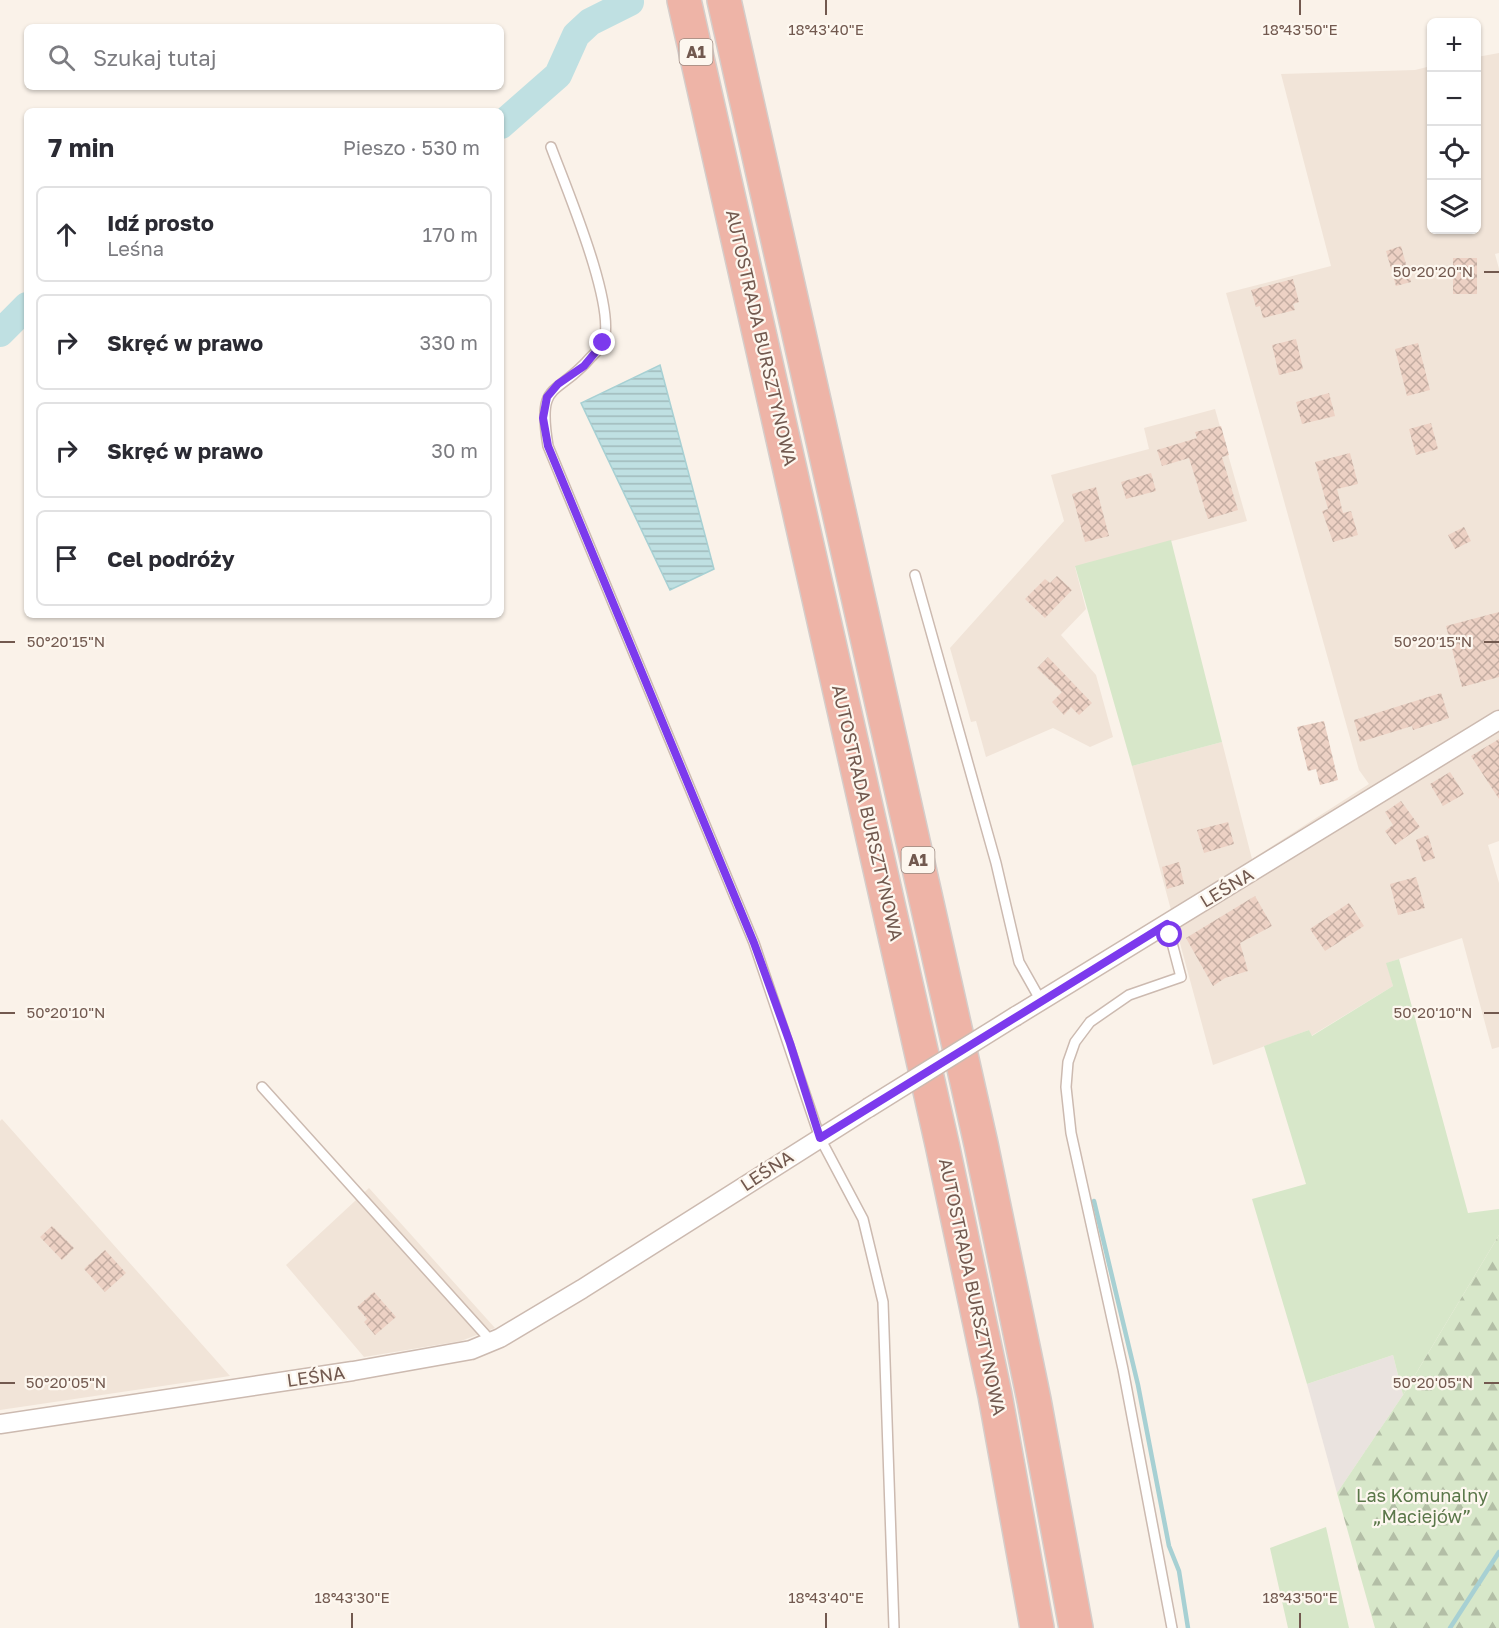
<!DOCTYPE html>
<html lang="pl">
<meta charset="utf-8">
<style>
body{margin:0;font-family:"Golos Text",sans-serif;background:#f7f7f7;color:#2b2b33}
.controls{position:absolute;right:18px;top:18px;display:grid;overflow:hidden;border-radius:9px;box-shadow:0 2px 4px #0004}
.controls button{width:54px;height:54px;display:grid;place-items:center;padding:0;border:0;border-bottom:2px solid #e1e1e2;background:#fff;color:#2b2b33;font:30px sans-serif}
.stop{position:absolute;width:18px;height:18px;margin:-14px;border:4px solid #7c3aed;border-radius:50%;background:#fff}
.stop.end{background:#7c3aed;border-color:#fff;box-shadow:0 2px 6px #0008}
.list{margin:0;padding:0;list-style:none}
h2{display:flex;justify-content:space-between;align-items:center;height:78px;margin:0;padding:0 24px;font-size:26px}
h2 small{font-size:20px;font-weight:400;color:#7c7c81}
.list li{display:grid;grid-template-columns:39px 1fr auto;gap:18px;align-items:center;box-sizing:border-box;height:96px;margin:0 12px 12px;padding:0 12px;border:2px solid #e1e1e2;border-radius:9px}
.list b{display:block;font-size:22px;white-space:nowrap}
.list p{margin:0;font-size:20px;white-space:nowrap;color:#7c7c81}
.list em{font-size:20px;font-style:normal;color:#7c7c81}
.icon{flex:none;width:33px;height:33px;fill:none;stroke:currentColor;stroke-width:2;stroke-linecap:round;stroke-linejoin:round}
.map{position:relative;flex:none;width:1499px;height:1628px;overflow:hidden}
.search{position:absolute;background:#fff;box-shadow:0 2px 4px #0004;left:24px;top:24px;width:480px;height:66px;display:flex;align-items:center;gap:15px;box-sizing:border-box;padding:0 21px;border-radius:9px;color:#7c7c81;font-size:22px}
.panel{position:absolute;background:#fff;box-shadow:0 2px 4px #0004;left:24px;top:108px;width:480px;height:510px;border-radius:9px}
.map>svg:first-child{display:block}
.residential{fill:#f1e4d8}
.industrial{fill:#eae3df}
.green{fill:#d7e7c9}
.forest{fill:url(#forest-firs)}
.water{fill:url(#water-rules);stroke:#a7d0d3;stroke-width:1.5}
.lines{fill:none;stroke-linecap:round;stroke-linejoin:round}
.stream{stroke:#a7d0d3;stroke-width:4.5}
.river{stroke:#bfe0e2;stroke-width:28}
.building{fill:url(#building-cross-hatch)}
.lane-casing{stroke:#ccbab0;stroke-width:12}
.street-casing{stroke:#ccbab0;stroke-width:21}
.highway-casing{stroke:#d5cdca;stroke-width:36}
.lane{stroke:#fff;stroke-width:9}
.street{stroke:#fff;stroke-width:18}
.highway{stroke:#eeb4a7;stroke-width:33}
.street-bridge-casing{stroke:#ccbab0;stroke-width:21;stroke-linecap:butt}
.street-bridge{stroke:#fff;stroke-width:18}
.route{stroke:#7c3aed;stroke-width:8}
.ticks{fill:none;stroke:#72594f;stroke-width:2}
.labels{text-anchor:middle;stroke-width:4.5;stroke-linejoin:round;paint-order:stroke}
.shield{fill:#fdf7ef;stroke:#9c887f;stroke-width:1.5}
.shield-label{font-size:16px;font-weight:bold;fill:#72594f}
.street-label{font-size:18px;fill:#72594f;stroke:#fdf7ef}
.park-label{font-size:18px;fill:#5a7749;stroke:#fdf7ef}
.ticks-label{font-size:15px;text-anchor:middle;fill:#72594f;stroke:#fdf7ef;stroke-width:4.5;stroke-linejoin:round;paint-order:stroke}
</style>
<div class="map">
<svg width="1499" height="1628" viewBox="0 0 1499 1628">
<defs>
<pattern id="forest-firs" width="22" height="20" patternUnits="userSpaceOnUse" patternTransform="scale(1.5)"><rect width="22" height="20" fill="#d7e7c9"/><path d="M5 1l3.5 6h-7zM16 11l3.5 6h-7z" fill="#b3bea6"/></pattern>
<pattern id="water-rules" width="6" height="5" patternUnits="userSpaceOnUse" patternTransform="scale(1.5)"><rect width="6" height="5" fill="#bfe0e2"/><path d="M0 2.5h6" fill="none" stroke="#a0b9ba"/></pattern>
<pattern id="building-cross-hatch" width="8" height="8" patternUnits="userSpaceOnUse" patternTransform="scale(1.5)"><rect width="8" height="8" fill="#edd1c4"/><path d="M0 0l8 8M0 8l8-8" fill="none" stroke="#c4ada2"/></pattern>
</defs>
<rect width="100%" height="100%" fill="#faf2e9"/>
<path class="residential" d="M 1499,53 L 1499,253 L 1495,254 L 1499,269 L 1499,841 L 1488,845 L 1499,883 L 1499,1047 L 1492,1049 L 1462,938 L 1387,963 L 1393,986 L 1311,1036 L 1309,1030 L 1213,1065 L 1132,766 L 1222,742 L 1252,859 L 1369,784 L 1359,770 L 1226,293 L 1331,266 L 1281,74 L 1415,70 L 1431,66 L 1432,230 L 1476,230 L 1477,57 Z
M 1215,409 L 1247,521 L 1075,567 L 1086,609 L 1061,635 L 1096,675 L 1113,737 L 1090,747 L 1053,728 L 986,757 L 976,721 L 971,722 L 950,648 L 1064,521 L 1051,475 L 1149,449 L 1144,428 Z
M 2,1119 L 230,1376 L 0,1410 L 0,1121 Z
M 369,1188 L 495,1328 L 461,1341 L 364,1357 L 286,1265 Z"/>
<path class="industrial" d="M 1393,1355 L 1403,1395 L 1337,1493 L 1307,1384 Z"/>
<path class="green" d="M 1171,540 L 1222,742 L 1132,766 L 1075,566 Z
M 1399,959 L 1468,1213 L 1499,1209 L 1499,1235 L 1403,1395 L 1393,1355 L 1307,1384 L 1252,1199 L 1306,1184 L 1264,1046 L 1309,1030 L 1312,1036 L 1393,986 L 1386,963 Z
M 1326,1527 L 1349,1628 L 1288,1628 L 1270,1548 Z"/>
<path class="forest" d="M 1499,1235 L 1499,1628 L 1375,1628 L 1337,1493 L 1403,1395 Z"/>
<path class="water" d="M 660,365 L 714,569 L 670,590 L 581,403 Z"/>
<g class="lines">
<path class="stream" d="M 1094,1201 L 1138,1385 L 1169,1546 L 1179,1571 L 1188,1628
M 1450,1628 L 1499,1552"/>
<path class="river" d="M 501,125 L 558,75 L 576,35 L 590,22 L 630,2
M 0,333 L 27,306"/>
</g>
<path class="building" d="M 1401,246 L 1411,282 L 1396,286 L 1386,251 Z
M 1453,258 L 1477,258 L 1477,294 L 1453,294 Z
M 1293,279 L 1299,302 L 1293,304 L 1295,310 L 1263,318 L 1260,306 L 1256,307 L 1251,290 Z
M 1296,339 L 1303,369 L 1279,375 L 1272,345 Z
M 1418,343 L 1430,390 L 1407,396 L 1395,349 Z
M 1329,393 L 1335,416 L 1302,424 L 1296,402 Z
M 1431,423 L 1438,449 L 1416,455 L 1409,429 Z
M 1221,426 L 1229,455 L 1222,457 L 1238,510 L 1208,519 L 1189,458 L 1162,466 L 1157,450 L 1197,438 L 1195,432 Z
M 1350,453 L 1358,484 L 1337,489 L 1343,513 L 1351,511 L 1358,535 L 1333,542 L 1322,511 L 1328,509 L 1315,462 Z
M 1151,473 L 1156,491 L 1126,499 L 1121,482 Z
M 1096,487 L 1109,536 L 1085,542 L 1072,494 Z
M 1464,527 L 1471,541 L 1455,549 L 1448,535 Z
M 1057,576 L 1072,590 L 1045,618 L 1025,599 L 1045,579 L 1050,583 Z
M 1499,612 L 1499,677 L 1462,687 L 1446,626 Z
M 1048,657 L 1092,703 L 1079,715 L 1071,707 L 1064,715 L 1052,702 L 1062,692 L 1037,668 Z
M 1441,693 L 1449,718 L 1413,730 L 1412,726 L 1360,742 L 1354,720 Z
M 1324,721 L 1338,780 L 1320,785 L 1316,769 L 1308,771 L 1297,727 Z
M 1499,739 L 1499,799 L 1471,756 Z
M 1450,772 L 1464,794 L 1443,806 L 1430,784 Z
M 1401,801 L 1420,827 L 1395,845 L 1385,831 L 1393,825 L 1385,812 Z
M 1228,822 L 1234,844 L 1204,853 L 1197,830 Z
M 1428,835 L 1435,858 L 1423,862 L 1416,840 Z
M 1179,862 L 1184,884 L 1167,889 L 1162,867 Z
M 1416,877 L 1425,908 L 1398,915 L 1390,884 Z
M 1255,896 L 1272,926 L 1240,943 L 1248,971 L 1225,978 L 1213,986 L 1186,938 Z
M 1349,903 L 1364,926 L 1325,951 L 1310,929 Z
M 52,1226 L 74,1248 L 62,1260 L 40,1237 Z
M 105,1250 L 126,1273 L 105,1292 L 84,1269 Z
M 374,1292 L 396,1317 L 375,1335 L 364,1322 L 367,1319 L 357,1307 Z"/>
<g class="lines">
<defs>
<path id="lane" d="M 551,147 C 565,185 618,309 603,343 C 601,348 595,353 591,357 C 556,398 537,379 548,446 L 754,943 L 820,1138 L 863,1219 L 883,1302 L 894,1628
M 915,575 L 996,863 L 1019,962 L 1041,1001
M 1167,924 L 1181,977 L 1129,995 L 1090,1022 L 1075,1042 L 1068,1062 L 1066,1087 L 1071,1133 L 1123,1369 L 1172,1628
M 262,1087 L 492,1342"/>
<path id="street" d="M 1016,1016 L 1499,720
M 0,1424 L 353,1371 L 471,1350 L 500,1338 L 582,1289 L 868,1108"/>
<path id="highway" d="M 684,0 L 942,1144 L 995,1395 L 1037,1628
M 724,0 L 981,1144 L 1034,1400 L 1076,1628"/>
</defs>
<use href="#lane" class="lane-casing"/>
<use href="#street" class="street-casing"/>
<use href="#highway" class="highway-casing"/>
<use href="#lane" class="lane"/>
<use href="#street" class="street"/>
<use href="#highway" class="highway"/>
<defs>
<path id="street-bridge" d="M 868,1108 L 1016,1016"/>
</defs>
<use href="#street-bridge" class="street-bridge-casing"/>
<use href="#street-bridge" class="street-bridge"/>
</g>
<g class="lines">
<path class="route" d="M 603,343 L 584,366 L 558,384 L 547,397 L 543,418 L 548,446 L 754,943 L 790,1043 L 820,1138 L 1167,924 L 1170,935"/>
</g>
<path class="ticks" d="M 826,0 L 826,15M 1300,0 L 1300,15M 1484,272 L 1499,272M 0,642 L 15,642M 1484,642 L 1499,642M 0,1013 L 15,1013M 1484,1013 L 1499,1013M 0,1383 L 15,1383M 1484,1383 L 1499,1383M 352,1613 L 352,1628M 826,1613 L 826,1628M 1300,1613 L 1300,1628"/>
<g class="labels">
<g class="shield">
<rect x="679.5" y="39" width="33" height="26" rx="4.5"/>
<rect x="901.5" y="847" width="33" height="26" rx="4.5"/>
</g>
<g class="shield-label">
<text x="696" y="58">A1</text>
<text x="918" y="866">A1</text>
</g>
<g class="street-label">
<text transform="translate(761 338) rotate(77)" y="6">AUTOSTRADA BURSZTYNOWA</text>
<text transform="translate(867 813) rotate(77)" y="6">AUTOSTRADA BURSZTYNOWA</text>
<text transform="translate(1227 888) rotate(-31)" y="6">LEŚNA</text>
<text transform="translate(767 1171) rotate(-33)" y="6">LEŚNA</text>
<text transform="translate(972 1287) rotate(78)" y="6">AUTOSTRADA BURSZTYNOWA</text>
<text transform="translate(316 1377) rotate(-8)" y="6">LEŚNA</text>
</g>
<g class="park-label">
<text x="1422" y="1502">Las Komunalny<tspan x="1422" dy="21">„Maciejów”</tspan></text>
</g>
</g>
<g class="ticks-label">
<text x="826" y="35">18°43'40"E</text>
<text x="1300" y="35">18°43'50"E</text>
<text x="1433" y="277">50°20'20"N</text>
<text x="66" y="647">50°20'15"N</text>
<text x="1433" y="647">50°20'15"N</text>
<text x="66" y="1018">50°20'10"N</text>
<text x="1433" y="1018">50°20'10"N</text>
<text x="66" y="1388">50°20'05"N</text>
<text x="1433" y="1388">50°20'05"N</text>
<text x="352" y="1603">18°43'30"E</text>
<text x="826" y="1603">18°43'40"E</text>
<text x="1300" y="1603">18°43'50"E</text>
</g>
</svg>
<div class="controls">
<button>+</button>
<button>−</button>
<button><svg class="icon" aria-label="locate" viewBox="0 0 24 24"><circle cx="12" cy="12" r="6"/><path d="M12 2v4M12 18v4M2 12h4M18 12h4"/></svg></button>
<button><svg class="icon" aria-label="layers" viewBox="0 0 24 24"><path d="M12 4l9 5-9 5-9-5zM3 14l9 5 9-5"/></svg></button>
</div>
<div class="stop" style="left:1170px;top:935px"></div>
<div class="stop end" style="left:603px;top:343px"></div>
<div class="search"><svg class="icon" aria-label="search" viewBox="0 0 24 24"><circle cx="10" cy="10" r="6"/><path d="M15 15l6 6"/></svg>Szukaj tutaj</div>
<section class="panel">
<h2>7 min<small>Pieszo · 530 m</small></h2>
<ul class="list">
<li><svg class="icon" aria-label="ahead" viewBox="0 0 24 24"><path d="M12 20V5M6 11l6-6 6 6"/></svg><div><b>Idź prosto</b><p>Leśna</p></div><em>170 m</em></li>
<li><svg class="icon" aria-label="right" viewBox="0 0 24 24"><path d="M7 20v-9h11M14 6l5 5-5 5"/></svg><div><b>Skręć w prawo</b></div><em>330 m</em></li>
<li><svg class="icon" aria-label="right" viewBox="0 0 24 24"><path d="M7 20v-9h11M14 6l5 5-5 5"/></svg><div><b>Skręć w prawo</b></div><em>30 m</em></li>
<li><svg class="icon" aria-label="arrive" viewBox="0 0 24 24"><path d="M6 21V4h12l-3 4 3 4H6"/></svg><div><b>Cel podróży</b></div></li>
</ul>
</section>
</div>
